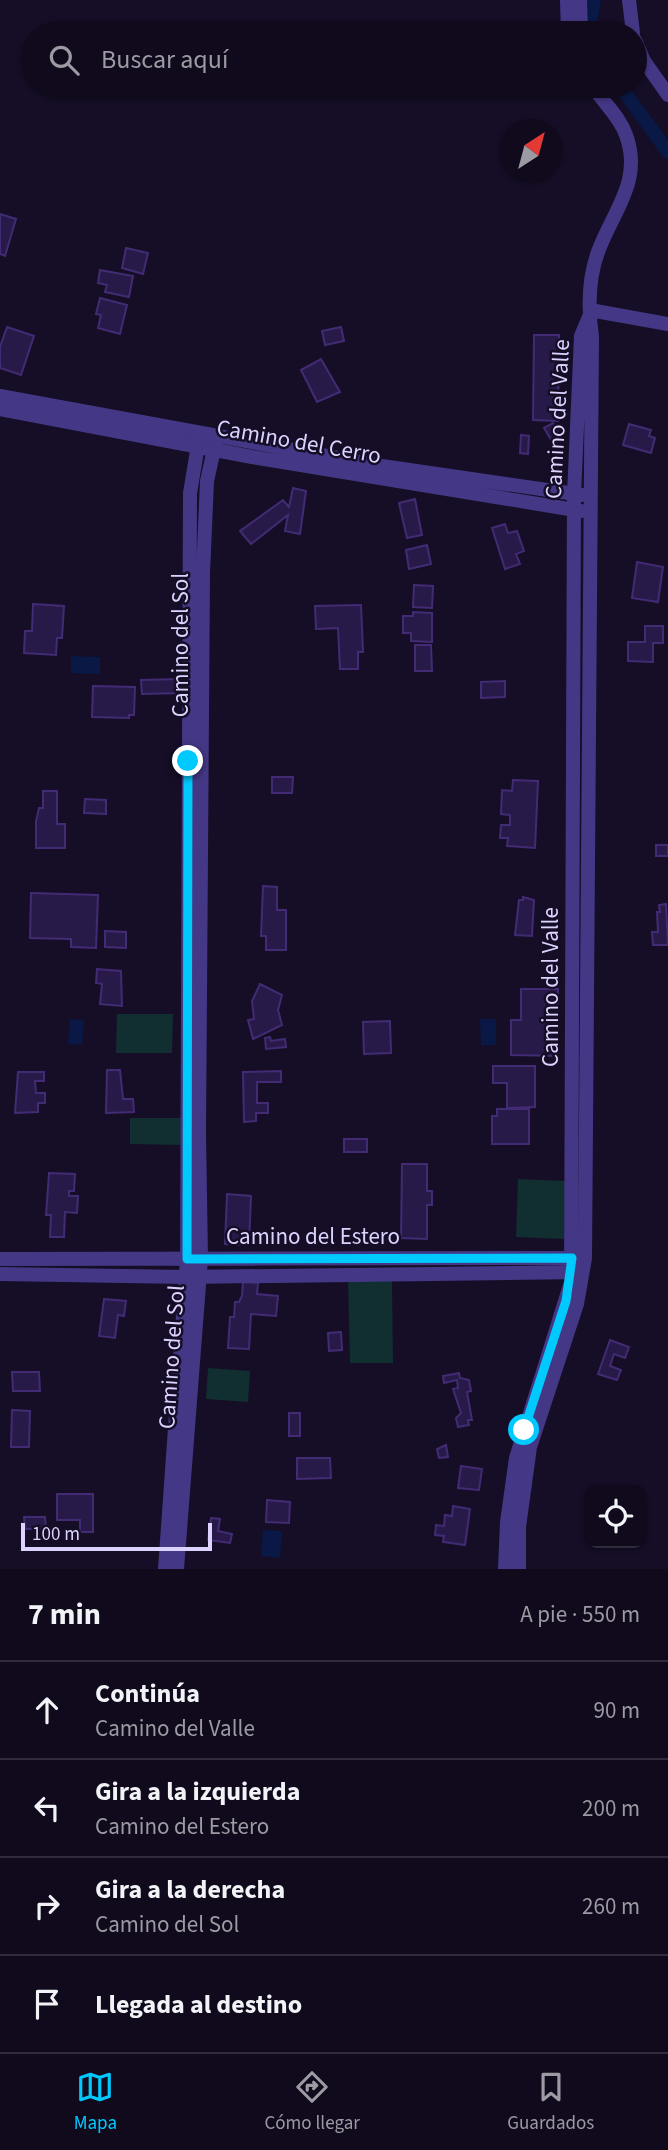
<!DOCTYPE html>
<html lang="es">
<meta charset="utf-8">
<style>
body{margin:0;font-family:"Source Sans 3",sans-serif;background:#191325;color:#f1f3f6}
.controls{position:absolute;right:21px;bottom:21px;display:grid;overflow:hidden;border-radius:14px;box-shadow:0 2px 5px #0004}
.controls button{width:63px;height:63px;display:grid;place-items:center;padding:0;border:0;border-bottom:2px solid #302b3b;background:#100a1c;color:#f1f3f6;font:35px sans-serif}
.compass{position:absolute;left:500px;top:119px;width:63px;height:63px;border-radius:50%;background:#100a1c;box-shadow:0 2px 5px #0004;rotate:36deg}
.scale{position:absolute;left:21px;bottom:18px;width:191px;box-sizing:border-box;padding-left:7px;border:4px solid #ddd3ff;border-top:0;font-size:19px;line-height:24px;white-space:nowrap;color:#ddd3ff;-webkit-text-stroke:5px #150e26;paint-order:stroke}
.stop{position:absolute;width:21px;height:21px;margin:-16px;border:5px solid #00c9fe;border-radius:50%;background:#fff}
.stop.end{background:#00c9fe;border-color:#fff;box-shadow:0 2px 7px #0008}
.list{margin:0;padding:0;list-style:none}
h2{display:flex;justify-content:space-between;align-items:center;height:91px;margin:0;padding:0 28px;font-size:30px}
h2 small{font-size:23px;font-weight:400;color:#9c9aa3}
.list li{display:grid;grid-template-columns:46px 1fr auto;gap:21px;align-items:center;box-sizing:border-box;height:98px;padding:0 28px;border-top:2px solid #302b3b}
.list b{display:block;font-size:26px;white-space:nowrap}
.list p{margin:0;font-size:23px;white-space:nowrap;color:#9c9aa3}
.list em{font-size:23px;font-style:normal;color:#9c9aa3}
.icon{flex:none;width:38px;height:38px;fill:none;stroke:currentColor;stroke-width:2;stroke-linecap:round;stroke-linejoin:round}
.map{position:relative;flex:none;width:668px;height:1569px;overflow:hidden}
.search{position:absolute;background:#100a1c;box-shadow:0 2px 5px #0004;left:21px;right:21px;top:21px;height:77px;display:flex;align-items:center;gap:18px;box-sizing:border-box;padding:0 24px;border-radius:38px;color:#9c9aa3;font-size:26px}
.sheet{height:483px;background:#100a1c}
nav{display:flex;justify-content:space-around;align-items:center;box-sizing:border-box;height:98px;border-top:2px solid #302b3b;background:#100a1c;font-size:19px;color:#9c9aa3}
nav a{display:grid;justify-items:center;gap:4px}
nav .on{color:#00c9fe}
.map>svg:first-child{display:block}
.green{fill:#112e30}
.water{fill:#091845}
.lines{fill:none;stroke-linecap:round;stroke-linejoin:round}
.canal{stroke:#091845;stroke-width:14}
.building{fill:#281a48;stroke:#422b74;stroke-width:2}
.minor{stroke:#443886;stroke-width:14}
.route{stroke:#00c9fe;stroke-width:9}
.labels{text-anchor:middle;stroke-width:5;stroke-linejoin:round;paint-order:stroke}
.street-label{font-size:23px;fill:#ddd3ff;stroke:#150e26}
</style>
<div class="map">
<svg width="668" height="1569" viewBox="0 0 668 1569">
<rect width="100%" height="100%" fill="#150e26"/>
<path class="green" d="M 117,1014 L 173,1014 L 172,1053 L 116,1053 Z
M 130,1118 L 181,1118 L 181,1145 L 130,1144 Z
M 518,1179 L 565,1181 L 564,1239 L 516,1237 Z
M 392,1280 L 393,1363 L 350,1363 L 348,1281 Z
M 208,1368 L 250,1371 L 248,1402 L 206,1399 Z"/>
<path class="water" d="M 71,656 L 100,657 L 100,674 L 71,673 Z
M 70,1019 L 84,1020 L 82,1045 L 68,1044 Z
M 480,1019 L 496,1019 L 496,1045 L 481,1045 Z
M 263,1530 L 282,1531 L 280,1558 L 261,1556 Z"/>
<g class="lines">
<path class="canal" d="M 594,0 L 590,23 L 594,33
M 620,86 L 668,152"/>
</g>
<path class="building" d="M 0,214 L 16,219 L 5,256 L 0,254 Z
M 126,248 L 148,253 L 143,274 L 122,268 Z
M 100,270 L 133,276 L 129,297 L 105,292 L 107,285 L 98,283 Z
M 100,298 L 127,305 L 120,334 L 98,328 L 101,315 L 96,314 Z
M 7,327 L 34,336 L 21,375 L 0,368 L 0,347 Z
M 341,327 L 344,341 L 325,345 L 322,331 Z
M 534,335 L 559,335 L 558,421 L 533,420 Z
M 321,359 L 340,392 L 317,402 L 301,370 Z
M 553,423 L 563,440 L 554,445 L 544,428 Z
M 629,424 L 651,430 L 649,436 L 655,438 L 651,453 L 623,445 Z
M 521,435 L 529,436 L 528,454 L 520,453 Z
M 293,488 L 306,491 L 300,534 L 285,531 L 288,515 L 251,544 L 240,531 L 283,500 L 289,507 Z
M 415,499 L 422,535 L 407,538 L 399,503 Z
M 505,524 L 508,533 L 517,531 L 524,551 L 516,554 L 520,564 L 505,569 L 492,528 Z
M 427,545 L 431,564 L 409,569 L 406,550 Z
M 637,562 L 663,567 L 658,602 L 632,598 Z
M 414,585 L 433,586 L 432,608 L 413,607 Z
M 33,604 L 64,606 L 62,638 L 57,638 L 56,655 L 24,653 L 25,631 L 32,631 Z
M 361,605 L 363,652 L 358,652 L 358,669 L 340,669 L 338,628 L 316,629 L 315,606 Z
M 413,612 L 432,613 L 432,642 L 411,641 L 411,633 L 403,633 L 403,616 L 413,616 Z
M 645,626 L 663,626 L 663,643 L 653,643 L 653,662 L 628,661 L 628,642 L 645,642 Z
M 415,645 L 431,645 L 432,671 L 415,671 Z
M 180,679 L 181,693 L 142,694 L 141,680 Z
M 505,681 L 505,697 L 481,698 L 481,682 Z
M 93,686 L 135,687 L 134,715 L 129,715 L 129,718 L 92,717 Z
M 272,777 L 293,777 L 292,793 L 272,793 Z
M 513,780 L 538,781 L 535,848 L 507,846 L 508,838 L 500,838 L 501,825 L 510,825 L 510,815 L 501,814 L 502,790 L 512,791 Z
M 43,791 L 57,791 L 57,824 L 65,824 L 65,848 L 36,848 L 36,821 L 39,808 L 43,808 Z
M 85,799 L 106,800 L 106,814 L 84,813 Z
M 656,845 L 668,845 L 668,856 L 656,856 Z
M 263,886 L 277,887 L 277,910 L 286,910 L 286,950 L 266,950 L 266,936 L 261,936 Z
M 31,893 L 98,895 L 96,948 L 71,947 L 71,939 L 30,938 Z
M 523,897 L 534,900 L 532,936 L 515,935 L 519,900 L 523,900 Z
M 666,904 L 668,945 L 653,945 L 652,932 L 658,932 L 657,912 L 660,912 L 659,905 Z
M 105,931 L 126,932 L 126,948 L 105,947 Z
M 97,969 L 121,971 L 122,1006 L 100,1004 L 102,984 L 96,983 Z
M 260,984 L 282,995 L 278,1010 L 282,1025 L 253,1039 L 248,1020 L 254,1019 L 252,1001 Z
M 521,989 L 558,989 L 558,1056 L 511,1055 L 511,1020 L 521,1020 Z
M 390,1021 L 391,1053 L 364,1054 L 363,1022 Z
M 270,1037 L 271,1041 L 285,1039 L 286,1047 L 266,1049 L 265,1038 Z
M 493,1066 L 535,1066 L 535,1107 L 507,1108 L 507,1083 L 493,1083 Z
M 107,1070 L 120,1070 L 123,1099 L 133,1099 L 134,1112 L 106,1113 Z
M 281,1071 L 281,1082 L 257,1082 L 257,1103 L 268,1103 L 268,1113 L 256,1113 L 256,1121 L 244,1122 L 243,1072 Z
M 18,1072 L 44,1072 L 44,1081 L 35,1081 L 36,1093 L 45,1093 L 45,1103 L 38,1103 L 38,1112 L 15,1113 Z
M 497,1109 L 529,1109 L 529,1144 L 492,1144 L 492,1116 L 497,1116 Z
M 344,1139 L 367,1139 L 367,1152 L 344,1152 Z
M 402,1164 L 427,1164 L 427,1191 L 432,1191 L 432,1205 L 427,1205 L 427,1239 L 401,1238 Z
M 49,1173 L 75,1174 L 74,1191 L 69,1191 L 69,1196 L 78,1196 L 77,1213 L 65,1212 L 64,1237 L 50,1237 L 51,1215 L 46,1215 Z
M 227,1194 L 251,1196 L 249,1245 L 225,1244 Z
M 243,1282 L 258,1283 L 257,1294 L 278,1296 L 276,1316 L 251,1314 L 249,1349 L 228,1348 L 230,1317 L 234,1317 L 235,1302 L 239,1302 L 242,1296 Z
M 104,1299 L 126,1301 L 124,1316 L 118,1315 L 115,1338 L 99,1336 Z
M 341,1332 L 342,1350 L 329,1351 L 328,1333 Z
M 610,1340 L 629,1347 L 625,1358 L 614,1354 L 610,1366 L 621,1370 L 617,1380 L 598,1374 Z
M 12,1372 L 39,1372 L 40,1391 L 13,1391 Z
M 459,1373 L 460,1378 L 469,1380 L 471,1391 L 467,1392 L 472,1420 L 468,1420 L 469,1425 L 458,1427 L 456,1418 L 461,1413 L 453,1389 L 458,1388 L 457,1380 L 444,1383 L 443,1376 Z
M 12,1410 L 30,1411 L 29,1447 L 11,1447 Z
M 289,1413 L 300,1413 L 300,1436 L 289,1436 Z
M 446,1445 L 448,1457 L 439,1458 L 437,1449 Z
M 297,1458 L 330,1458 L 331,1478 L 297,1479 Z
M 461,1466 L 482,1469 L 479,1490 L 458,1488 Z
M 57,1494 L 93,1494 L 93,1532 L 80,1532 L 80,1520 L 57,1520 Z
M 267,1500 L 290,1502 L 289,1523 L 266,1522 Z
M 453,1506 L 470,1509 L 465,1545 L 443,1542 L 444,1536 L 435,1535 L 436,1525 L 444,1526 L 445,1515 L 452,1516 Z
M 24,1517 L 45,1517 L 46,1529 L 25,1529 Z
M 211,1518 L 220,1519 L 218,1531 L 232,1534 L 230,1543 L 208,1540 Z"/>
<g class="lines">
<path class="minor" d="M 567,0 L 568,33
M 580,0 L 581,33
M 629,0 L 633,33
M 635,40 L 644,61 L 668,95
M 590,310 L 668,324
M 0,396 L 382,466 L 582,495
M 0,409 L 252,457 L 581,511
M 0,1259 L 580,1258
M 0,1274 L 186,1277 L 580,1272
M 165,1569 L 187,1259 L 190,493 L 200,433
M 177,1569 L 201,1259 L 199,1133 L 203,573 L 207,481 L 217,436
M 505,1569 L 507,1522 L 516,1458 L 571,1282 L 574,495 L 581,336 L 589,317
M 519,1569 L 519,1527 L 530,1447 L 577,1304 L 585,1258 L 592,337 C 588,308 588,279 598,252 C 613,211 643,181 626,135 C 619,115 603,103 593,86"/>
</g>
<g class="lines">
<path class="route" d="M 188,761 L 187,1259 L 572,1258 L 566,1301 L 524,1430"/>
</g>
<g class="labels">
<g class="street-label">
<text transform="translate(557 419) rotate(-87)" y="8">Camino del Valle</text>
<text transform="translate(299 441) rotate(10)" y="8">Camino del Cerro</text>
<text transform="translate(180 645) rotate(-90)" y="8">Camino del Sol</text>
<text transform="translate(550 987) rotate(-90)" y="8">Camino del Valle</text>
<text x="313" y="1244">Camino del Estero</text>
<text transform="translate(171 1357) rotate(-86)" y="8">Camino del Sol</text>
</g>
</g>
</svg>
<div class="controls">
<button><svg class="icon" aria-label="locate" viewBox="0 0 24 24"><circle cx="12" cy="12" r="6"/><path d="M12 2v4M12 18v4M2 12h4M18 12h4"/></svg></button>
</div>
<svg class="compass" viewBox="-18 -18 36 36"><path d="M0-13l5 13h-10z" fill="#e53935"/><path d="M0 13l5-13h-10z" fill="#9c9aa3"/></svg>
<div class="scale">100 m</div>
<div class="stop" style="left:524px;top:1430px"></div>
<div class="stop end" style="left:188px;top:761px"></div>
<div class="search"><svg class="icon" aria-label="search" viewBox="0 0 24 24"><circle cx="10" cy="10" r="6"/><path d="M15 15l6 6"/></svg>Buscar aquí</div>
</div>
<section class="sheet">
<h2>7 min<small>A pie · 550 m</small></h2>
<ul class="list">
<li><svg class="icon" aria-label="ahead" viewBox="0 0 24 24"><path d="M12 20V5M6 11l6-6 6 6"/></svg><div><b>Continúa</b><p>Camino del Valle</p></div><em>90 m</em></li>
<li><svg class="icon" aria-label="left" viewBox="0 0 24 24"><path d="M17 20v-9H6M10 6l-5 5 5 5"/></svg><div><b>Gira a la izquierda</b><p>Camino del Estero</p></div><em>200 m</em></li>
<li><svg class="icon" aria-label="right" viewBox="0 0 24 24"><path d="M7 20v-9h11M14 6l5 5-5 5"/></svg><div><b>Gira a la derecha</b><p>Camino del Sol</p></div><em>260 m</em></li>
<li><svg class="icon" aria-label="arrive" viewBox="0 0 24 24"><path d="M6 21V4h12l-3 4 3 4H6"/></svg><div><b>Llegada al destino</b></div></li>
</ul>
</section>
<nav>
<a class="on"><svg class="icon" aria-label="map" viewBox="0 0 24 24"><path d="M3 6l6-2 6 2 6-2v14l-6 2-6-2-6 2zM9 4v14M15 6v14"/></svg>Mapa</a>
<a><svg class="icon" aria-label="directions" viewBox="0 0 24 24"><path d="M12 3l9 9-9 9-9-9zM9 14v-3h6M13 9l2 2-2 2"/></svg>Cómo llegar</a>
<a><svg class="icon" aria-label="saved" viewBox="0 0 24 24"><path d="M7 4h10v16l-5-4-5 4z"/></svg>Guardados</a>
</nav>
